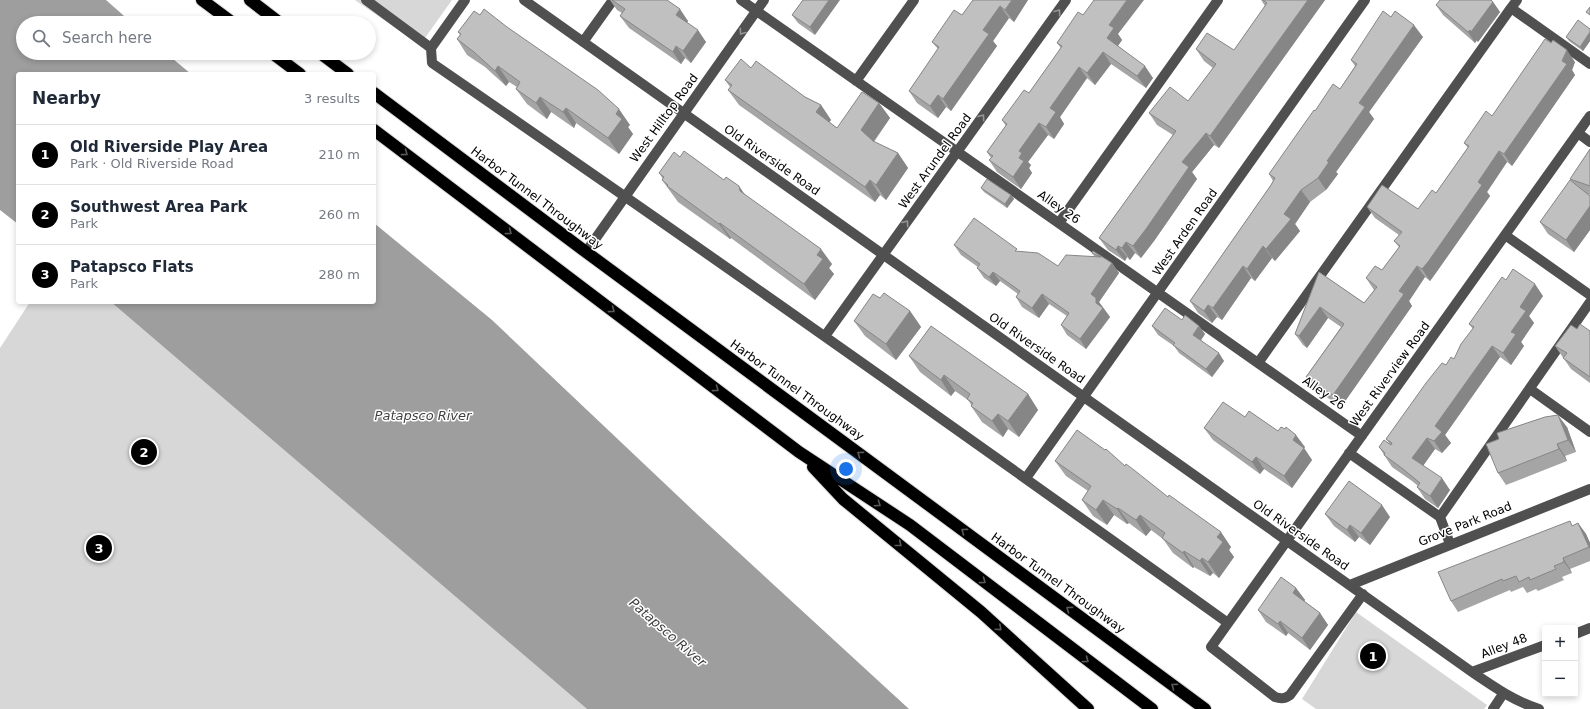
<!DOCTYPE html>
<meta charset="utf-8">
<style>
body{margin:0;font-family:"DejaVu Sans",sans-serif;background:#f2f2f3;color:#1f2937}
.controls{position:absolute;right:12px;bottom:12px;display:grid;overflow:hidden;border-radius:4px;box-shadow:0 2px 6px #0003}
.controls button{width:36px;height:36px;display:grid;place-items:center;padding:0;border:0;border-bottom:1px solid #e0e1e3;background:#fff;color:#1f2937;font:20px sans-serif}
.you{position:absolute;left:846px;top:469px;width:14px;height:14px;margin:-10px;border:3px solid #fff;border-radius:50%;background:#1a73e8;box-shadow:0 0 0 6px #1a73e833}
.badge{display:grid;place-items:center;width:26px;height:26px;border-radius:50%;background:#000;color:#fff;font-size:13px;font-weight:700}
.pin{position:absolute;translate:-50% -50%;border:2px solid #fff;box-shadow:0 1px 4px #0006}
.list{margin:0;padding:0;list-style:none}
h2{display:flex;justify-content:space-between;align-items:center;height:52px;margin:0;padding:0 16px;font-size:17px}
h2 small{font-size:13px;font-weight:400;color:#747a83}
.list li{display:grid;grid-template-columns:26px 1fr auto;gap:12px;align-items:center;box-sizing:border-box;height:60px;padding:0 16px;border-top:1px solid #e0e1e3}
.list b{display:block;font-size:15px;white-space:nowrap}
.list p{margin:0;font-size:13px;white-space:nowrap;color:#747a83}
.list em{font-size:13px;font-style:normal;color:#747a83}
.icon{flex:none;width:22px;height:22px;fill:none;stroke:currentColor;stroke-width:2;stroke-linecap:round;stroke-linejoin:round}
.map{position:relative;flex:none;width:1590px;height:709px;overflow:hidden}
.search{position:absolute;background:#fff;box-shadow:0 2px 6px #0003;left:16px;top:16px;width:360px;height:44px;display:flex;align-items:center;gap:10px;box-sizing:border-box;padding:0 14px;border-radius:22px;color:#747a83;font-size:15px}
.panel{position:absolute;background:#fff;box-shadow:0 2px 6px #0003;left:16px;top:72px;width:360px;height:232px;border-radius:4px}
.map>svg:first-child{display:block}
.green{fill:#d7d7d7}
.water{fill:#9e9e9e}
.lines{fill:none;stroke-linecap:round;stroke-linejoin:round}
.highway-casing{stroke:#dbdbdb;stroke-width:14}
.minor{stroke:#505050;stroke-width:10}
.highway{stroke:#000;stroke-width:12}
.wall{fill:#a5a5a5}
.shaded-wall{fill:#868686}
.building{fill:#c0c0c0;stroke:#868686}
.oneway{stroke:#969696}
.oneway2{stroke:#595959}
.labels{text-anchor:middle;stroke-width:3;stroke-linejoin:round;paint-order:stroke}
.street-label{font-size:12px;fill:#000;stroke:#fff}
.water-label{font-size:13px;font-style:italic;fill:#3f3f3f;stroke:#fff}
</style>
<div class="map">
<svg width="1590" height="709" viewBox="0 0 1590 709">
<rect width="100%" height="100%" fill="#fff"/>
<path class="green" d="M 355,0 L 452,0 L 420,45 Z
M 30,302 L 111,302 L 587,709 L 0,709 L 0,348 Z
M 1356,612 L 1487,705 L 1484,709 L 1316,709 L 1302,699 Z"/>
<path class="water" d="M 0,0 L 106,0 L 132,23 L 23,23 L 23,53 L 166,53 L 191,74 L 18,74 L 18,224 L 0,210 Z
M 374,223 L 492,320 L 699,516 L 909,709 L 587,709 L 111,302 L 374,302 Z"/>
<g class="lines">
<defs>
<path id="highway" d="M 202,0 L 233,23
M 250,0 L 280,23
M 272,53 L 300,74
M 320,53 L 348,74
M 374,93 L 586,252 L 1205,709
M 374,130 L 799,452 L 910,525 L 1152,709
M 813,467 L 843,499 L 981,612 L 1088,709"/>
</defs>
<use href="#highway" class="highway-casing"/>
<path class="minor" d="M 366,0 L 431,48
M 524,0 L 1472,672 C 1494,687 1514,701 1539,709
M 741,0 L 1362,436
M 1517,0 L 1511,8 L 1590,64
M 583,42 L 613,0
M 431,48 L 432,63 C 700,247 964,434 1228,623
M 431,48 L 465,0
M 856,81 L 914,0
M 1578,133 L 1590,142
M 1059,223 L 1218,0
M 1505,235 L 1590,295
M 586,252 L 764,0
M 825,336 L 1066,0
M 1258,363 L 1511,8
M 1530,389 L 1590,432
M 1349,453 L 1440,517 L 1450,544
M 1026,478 L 1365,0
M 1440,517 L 1590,302
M 1350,585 L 1590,489
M 1363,594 L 1290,695 C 1285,699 1281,699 1275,697 L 1211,647 L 1590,116
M 1575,634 L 1590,628
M 1472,672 L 1545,645
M 1493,709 L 1503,694"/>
<use href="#highway" class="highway"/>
</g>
<path class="wall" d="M 610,0 L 667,0 L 688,21 L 687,22 L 706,42 L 691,63 L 685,58 L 681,64 L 629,28 L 620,16 L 622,13 L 617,10 Z
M 803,0 L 815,35 L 798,23 L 792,15 Z
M 973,0 L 1028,0 L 1014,22 L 1009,18 L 993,41 L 997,46 L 951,111 L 946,107 L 938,118 L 917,103 L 909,91 L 938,49 L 932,42 L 962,15 Z
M 1261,0 L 1325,0 L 1219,148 L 1214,145 L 1192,172 L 1197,179 L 1154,241 L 1141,258 L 1135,253 L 1130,260 L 1127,257 L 1125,261 L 1108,250 L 1099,238 L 1173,135 L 1157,125 L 1149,113 L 1188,101 L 1213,68 L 1204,61 L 1196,49 L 1234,50 L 1265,6 Z
M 1493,2 L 1500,12 L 1478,42 L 1477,40 L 1475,43 L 1443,15 L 1436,5 Z
M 1083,15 L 1118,34 L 1122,40 L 1118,46 L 1153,78 L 1146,88 L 1111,64 L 1095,85 L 1087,78 L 1060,117 L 1064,124 L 1054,139 L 1048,135 L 1028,162 L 1031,165 L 1029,168 L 1032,173 L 1021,189 L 997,172 L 989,160 L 991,158 L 987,152 L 1006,126 L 1002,120 L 1029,93 L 1061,48 L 1057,43 Z
M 1391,17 L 1423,37 L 1369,112 L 1374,119 L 1336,172 L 1338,174 L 1326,190 L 1310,202 L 1295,224 L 1300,231 L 1275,261 L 1272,258 L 1255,281 L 1251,278 L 1222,320 L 1217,317 L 1212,323 L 1198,313 L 1190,301 L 1271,185 L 1273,181 L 1269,174 L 1315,111 L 1340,89 L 1355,66 L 1351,60 Z
M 1590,29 L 1590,41 L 1583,51 L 1569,41 L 1566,37 Z
M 458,32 L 630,125 L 628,127 L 633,134 L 619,154 L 576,123 L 574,128 L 551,112 L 547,119 L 527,104 L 516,89 L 517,87 L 509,82 L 506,86 L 485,67 L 467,55 L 457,39 L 460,35 Z
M 1575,62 L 1572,70 L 1575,75 L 1512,166 L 1507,162 L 1487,192 L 1490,196 L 1436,273 L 1430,281 L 1425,277 L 1409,301 L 1412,306 L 1341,407 L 1315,389 L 1306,377 L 1341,327 L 1328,318 L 1307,348 L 1303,345 L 1295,334 L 1319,272 L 1364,303 L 1374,290 L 1366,278 L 1382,270 L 1399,247 L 1394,241 L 1399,235 L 1375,218 L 1367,207 L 1418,209 L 1436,193 L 1468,148 L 1464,143 L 1492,116 Z
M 751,68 L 805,97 L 821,105 L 831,120 L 829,122 L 837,128 L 879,103 L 890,118 L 874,142 L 898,153 L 908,168 L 886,200 L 880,195 L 875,202 L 739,105 L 728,90 L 730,87 L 725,80 Z
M 1590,149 L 1590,195 L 1588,194 L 1590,196 L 1590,230 L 1574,252 L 1548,234 L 1540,222 L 1572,182 L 1570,179 Z
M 680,157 L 744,194 L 832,264 L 829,268 L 834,274 L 815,300 L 731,238 L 730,239 L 678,202 L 662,180 L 663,179 L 659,173 Z
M 981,188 L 1011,195 L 1014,199 L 1007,208 L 984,192 Z
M 954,245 L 1019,252 L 1058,266 L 1095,257 L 1092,253 L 1112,263 L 1119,273 L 1099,302 L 1110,317 L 1086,349 L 1067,335 L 1061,325 L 1067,316 L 1049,304 L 1039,318 L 1022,307 L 1016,297 L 1018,294 L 1000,281 L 996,286 L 984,278 L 977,268 L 978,267 L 961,255 Z
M 1506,280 L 1543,296 L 1529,316 L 1534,323 L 1521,342 L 1524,346 L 1511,365 L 1500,357 L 1445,435 L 1451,443 L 1442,453 L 1435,449 L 1423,466 L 1450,490 L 1438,508 L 1425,499 L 1417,487 L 1418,486 L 1412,481 L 1392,467 L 1379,447 L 1389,443 L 1386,439 L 1446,365 L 1454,359 L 1473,329 L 1469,324 Z
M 880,298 L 910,311 L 921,327 L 896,360 L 865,336 L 854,321 Z
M 1182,320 L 1199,326 L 1205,334 L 1201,340 L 1224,361 L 1212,377 L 1179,353 L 1174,346 L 1158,335 L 1152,326 Z
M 1577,329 L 1590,331 L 1590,383 L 1571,369 L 1555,346 Z
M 909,356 L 1028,394 L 1038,410 L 1019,437 L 1008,429 L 1003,437 L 982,422 L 971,406 L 972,406 L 968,400 L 955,391 L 951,396 L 920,372 Z
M 1245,417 L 1278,431 L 1305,447 L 1304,448 L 1312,460 L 1292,488 L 1264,469 L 1260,474 L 1213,440 L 1204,428 Z
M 1567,427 L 1576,452 L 1565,456 L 1567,461 L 1506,485 L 1498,473 Z
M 1055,461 L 1125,466 L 1231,547 L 1229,550 L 1234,557 L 1219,578 L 1213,573 L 1210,576 L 1194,567 L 1193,568 L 1173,553 L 1163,539 L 1151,530 L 1146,536 L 1129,523 L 1127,524 L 1114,515 L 1107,525 L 1093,516 L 1082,500 L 1088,491 L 1066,476 Z
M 1325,514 L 1390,517 L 1370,545 L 1359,537 L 1355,542 L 1334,526 Z
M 1578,523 L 1586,534 L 1590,543 L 1590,561 L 1570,569 L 1572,573 L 1562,577 L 1564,580 L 1538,591 L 1536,589 L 1527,593 L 1523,587 L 1511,592 L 1510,590 L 1458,612 L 1451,601 L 1573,526 Z
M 1296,588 L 1305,600 L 1304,601 L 1320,613 L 1328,625 L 1310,650 L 1288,633 L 1286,636 L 1266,622 L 1258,610 Z"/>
<path class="shaded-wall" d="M 829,0 L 840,0 L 815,35 L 810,27 Z
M 1012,0 L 1028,0 L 1014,22 L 1005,10 Z
M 1127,0 L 1144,0 L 1118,34 L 1122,40 L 1115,50 L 1107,38 L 1109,25 Z
M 1308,0 L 1325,0 L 1219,148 L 1210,136 Z
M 1493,2 L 1500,12 L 1478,42 L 1471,32 Z
M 1000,6 L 1009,18 L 993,41 L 997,46 L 951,111 L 943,99 L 983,30 Z
M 680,9 L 688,21 L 684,27 L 676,15 Z
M 1414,25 L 1423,37 L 1369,112 L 1374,119 L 1336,172 L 1338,174 L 1326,190 L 1318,178 L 1359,103 Z
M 698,30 L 706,42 L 691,63 L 683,51 Z
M 1470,30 L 1477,40 L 1475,43 L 1468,32 Z
M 1590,32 L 1590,41 L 1583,51 L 1580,47 Z
M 676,46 L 685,58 L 681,64 L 673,52 Z
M 1567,50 L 1575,62 L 1572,70 L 1575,75 L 1512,166 L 1504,154 L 1562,61 Z
M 1103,52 L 1111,64 L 1095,85 L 1087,73 Z
M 498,66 L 509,82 L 506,86 L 495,71 Z
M 1145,66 L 1153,78 L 1146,88 L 1137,76 Z
M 1079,67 L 1087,78 L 1060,117 L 1064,124 L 1054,139 L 1046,127 L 1050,108 Z
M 938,95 L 946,107 L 938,118 L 930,106 Z
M 540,97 L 551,112 L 547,119 L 536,103 Z
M 879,103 L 890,118 L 871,145 L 861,130 Z
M 821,105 L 831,120 L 826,127 L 816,112 Z
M 566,108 L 576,123 L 574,128 L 563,112 Z
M 619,109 L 630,125 L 628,127 L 633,134 L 619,154 L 608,138 L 616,114 Z
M 1039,123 L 1048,135 L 1028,162 L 1031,165 L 1029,168 L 1032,173 L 1021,189 L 1013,177 L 1019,158 L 1019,151 Z
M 1206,133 L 1214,145 L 1192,172 L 1197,179 L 1154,241 L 1141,258 L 1133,246 L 1182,162 Z
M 1499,151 L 1507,162 L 1487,192 L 1490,196 L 1430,281 L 1422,269 L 1478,182 Z
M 898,153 L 908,168 L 886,200 L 876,185 Z
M 870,180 L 880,195 L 875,202 L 865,187 Z
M 739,186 L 750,202 L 740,191 Z
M 1301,190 L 1310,202 L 1295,224 L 1300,231 L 1275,261 L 1266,249 L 1284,214 Z
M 1011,195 L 1014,199 L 1007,208 L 1005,204 Z
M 1590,206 L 1590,230 L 1574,252 L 1566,240 Z
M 720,223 L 731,238 L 730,239 L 719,224 Z
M 1126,242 L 1135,253 L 1130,260 L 1122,248 Z
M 1118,246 L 1127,257 L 1125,261 L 1116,250 Z
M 1263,246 L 1272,258 L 1255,281 L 1247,269 Z
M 821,249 L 832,264 L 829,268 L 834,274 L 815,300 L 804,284 L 817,255 Z
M 1112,263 L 1119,273 L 1099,302 L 1110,317 L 1086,349 L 1080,339 L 1091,294 Z
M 1243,266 L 1251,278 L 1222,320 L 1213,308 Z
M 1417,266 L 1425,277 L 1409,301 L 1412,306 L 1341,407 L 1333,395 L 1399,291 Z
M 993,272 L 1000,281 L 996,286 L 989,277 Z
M 1535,284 L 1543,296 L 1529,316 L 1534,323 L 1521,342 L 1524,346 L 1511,365 L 1503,353 L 1520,307 Z
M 1042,294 L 1049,304 L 1039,318 L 1032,308 Z
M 1208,305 L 1217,317 L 1212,323 L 1204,311 Z
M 1320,307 L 1328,318 L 1307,348 L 1299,336 Z
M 910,311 L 921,327 L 896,360 L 886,344 Z
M 1199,326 L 1205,334 L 1199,343 L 1193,335 Z
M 1492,346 L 1500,357 L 1445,435 L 1451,443 L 1442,453 L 1434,441 L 1435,426 Z
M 1219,353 L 1224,361 L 1212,377 L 1206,369 Z
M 944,375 L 955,391 L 951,396 L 941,380 Z
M 1028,394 L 1038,410 L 1019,437 L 1008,421 Z
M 998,414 L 1008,429 L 1003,437 L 992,421 Z
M 1558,415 L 1567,427 L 1576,452 L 1568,440 Z
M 1296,435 L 1305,447 L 1301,452 L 1293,440 Z
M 1427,438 L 1435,449 L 1420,470 L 1412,458 Z
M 1557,444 L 1565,456 L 1567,461 L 1559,449 Z
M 1304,448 L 1312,460 L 1292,488 L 1284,476 Z
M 1256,457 L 1264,469 L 1260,474 L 1252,462 Z
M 1442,478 L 1450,490 L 1438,508 L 1430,496 Z
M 1103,500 L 1114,515 L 1107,525 L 1096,510 Z
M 1382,505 L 1390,517 L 1370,545 L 1361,533 Z
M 1118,508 L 1129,523 L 1127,524 L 1117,509 Z
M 1140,515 L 1151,530 L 1146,536 L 1136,520 Z
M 1578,523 L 1586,534 L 1590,543 L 1590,549 Z
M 1350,525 L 1359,537 L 1355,542 L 1347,530 Z
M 1221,532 L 1231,547 L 1229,550 L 1234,557 L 1219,578 L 1208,562 L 1217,537 Z
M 1184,551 L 1194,567 L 1193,568 L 1183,553 Z
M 1202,558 L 1213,573 L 1210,576 L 1200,561 Z
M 1563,558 L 1570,569 L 1572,573 L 1564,562 Z
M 1296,588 L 1305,600 L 1302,605 L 1293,593 Z
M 1320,613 L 1328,625 L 1310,650 L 1302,638 Z
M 1280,621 L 1288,633 L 1286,636 L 1278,624 Z"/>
<path class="building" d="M 612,0 L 667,0 L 680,9 L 676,15 L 698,30 L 683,51 L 676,46 L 673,52 L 620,16 L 625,9 Z
M 803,0 L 829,0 L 810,27 L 792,15 Z
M 973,0 L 1012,0 L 1005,10 L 1000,6 L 983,30 L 989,34 L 943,99 L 938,95 L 930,106 L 909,91 L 939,47 L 932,42 L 954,10 L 962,15 Z
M 1094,0 L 1127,0 L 1109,25 L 1114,28 L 1107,38 L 1145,66 L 1137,76 L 1103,52 L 1087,73 L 1079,67 L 1050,108 L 1056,112 L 1046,127 L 1039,123 L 1019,151 L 1022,153 L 1019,158 L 1024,161 L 1013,177 L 989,160 L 993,156 L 987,152 L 1007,124 L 1002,120 L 1024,90 L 1029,93 L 1058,52 L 1062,46 L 1057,43 L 1078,12 L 1083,15 Z
M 1263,0 L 1308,0 L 1210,136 L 1206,133 L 1182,162 L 1189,167 L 1146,229 L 1133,246 L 1126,242 L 1122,248 L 1118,246 L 1116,250 L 1099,238 L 1176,131 L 1149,113 L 1170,87 L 1188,101 L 1216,64 L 1196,49 L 1207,33 L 1234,50 L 1267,3 Z
M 1440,0 L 1491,0 L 1493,2 L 1471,32 L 1470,30 L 1468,32 L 1436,5 Z
M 1590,7 L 1590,15 L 1586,12 Z
M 484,9 L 507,27 L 598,90 L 619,109 L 616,114 L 622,119 L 608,138 L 566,108 L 563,112 L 540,97 L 536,103 L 516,89 L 520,82 L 498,66 L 495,71 L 474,52 L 457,39 L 461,34 L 458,32 L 474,11 L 480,15 Z
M 1383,11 L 1391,17 L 1395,11 L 1414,25 L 1359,103 L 1365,107 L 1327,161 L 1329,162 L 1318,178 L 1301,190 L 1284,214 L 1291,219 L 1266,249 L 1263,246 L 1247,269 L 1243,266 L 1213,308 L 1208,305 L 1204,311 L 1190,301 L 1271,185 L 1275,178 L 1269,174 L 1297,134 L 1314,110 L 1315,111 L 1333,84 L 1340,89 L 1357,64 L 1351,60 Z
M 1578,20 L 1590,29 L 1590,32 L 1580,47 L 1566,37 Z
M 1545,39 L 1551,43 L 1553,40 L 1567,50 L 1562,61 L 1567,64 L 1504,154 L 1499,151 L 1478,182 L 1482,185 L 1428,262 L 1422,269 L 1417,266 L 1399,291 L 1404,294 L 1333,395 L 1306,377 L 1344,324 L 1320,307 L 1299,336 L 1295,334 L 1319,272 L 1364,303 L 1377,287 L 1366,278 L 1375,266 L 1382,270 L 1400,246 L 1394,241 L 1402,232 L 1367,207 L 1382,185 L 1418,209 L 1432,190 L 1436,193 L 1469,146 L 1464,143 L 1486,111 L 1492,116 Z
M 741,59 L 751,68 L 756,61 L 805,97 L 821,105 L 816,112 L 837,128 L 862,92 L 879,103 L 861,130 L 873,141 L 898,153 L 876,185 L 870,180 L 865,187 L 728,90 L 732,85 L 725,80 Z
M 1590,149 L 1590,186 L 1570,179 Z
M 684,151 L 724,180 L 726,177 L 739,186 L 740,191 L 821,249 L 817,255 L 823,259 L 804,284 L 720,223 L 719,224 L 667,186 L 668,185 L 662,180 L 664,177 L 659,173 L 674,152 L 680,157 Z
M 987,179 L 1011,195 L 1005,204 L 981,188 Z
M 1570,180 L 1590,196 L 1590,206 L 1566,240 L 1540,222 Z
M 974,218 L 1017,249 L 1015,251 L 1038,253 L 1058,266 L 1066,255 L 1101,257 L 1092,253 L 1093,251 L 1112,263 L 1091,294 L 1096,298 L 1096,303 L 1103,308 L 1080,339 L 1061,325 L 1069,313 L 1042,294 L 1032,308 L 1016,297 L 1020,291 L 993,272 L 989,277 L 977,268 L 980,264 L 954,245 Z
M 1513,269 L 1535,284 L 1520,307 L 1526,311 L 1511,332 L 1516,334 L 1503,353 L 1492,346 L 1435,426 L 1442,432 L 1434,441 L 1427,438 L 1412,458 L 1442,478 L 1430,496 L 1417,487 L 1420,483 L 1403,469 L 1384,455 L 1385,453 L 1379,447 L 1384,440 L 1391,445 L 1392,443 L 1386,439 L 1426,383 L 1442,363 L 1446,365 L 1451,357 L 1454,359 L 1461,344 L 1474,327 L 1469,324 L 1502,277 L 1506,280 Z
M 884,293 L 910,311 L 886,344 L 854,321 L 873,294 L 880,298 Z
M 1165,308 L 1182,320 L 1185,315 L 1199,326 L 1193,335 L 1219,353 L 1206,369 L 1173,345 L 1175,343 L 1152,326 Z
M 1580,324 L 1590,331 L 1590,377 L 1563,358 L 1567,353 L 1555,346 L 1571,325 L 1577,329 Z
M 931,326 L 1028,394 L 1008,421 L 998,414 L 992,421 L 971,406 L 973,403 L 967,399 L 970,394 L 944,375 L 941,380 L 909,356 Z
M 1223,402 L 1245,417 L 1249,411 L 1278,431 L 1281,427 L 1285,429 L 1286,427 L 1296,435 L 1293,440 L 1304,448 L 1284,476 L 1256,457 L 1252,462 L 1204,428 Z
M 1558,415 L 1568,440 L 1557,444 L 1559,449 L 1498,473 L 1486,444 L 1499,439 L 1497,433 L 1545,417 Z
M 1077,430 L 1105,450 L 1106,449 L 1125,466 L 1126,464 L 1134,470 L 1168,497 L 1169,495 L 1221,532 L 1217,537 L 1223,542 L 1208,562 L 1202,558 L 1200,561 L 1184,551 L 1183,553 L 1162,538 L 1165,533 L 1140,515 L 1136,520 L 1118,508 L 1117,509 L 1103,500 L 1096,510 L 1082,500 L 1091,486 L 1055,461 Z
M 1349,481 L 1382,505 L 1361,533 L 1350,525 L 1347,530 L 1325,514 Z
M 1570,521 L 1572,526 L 1578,523 L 1589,547 L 1563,558 L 1564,562 L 1554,566 L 1556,569 L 1530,580 L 1529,577 L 1519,582 L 1516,576 L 1503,581 L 1502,579 L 1451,601 L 1438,572 Z
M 1281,577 L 1296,588 L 1293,593 L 1320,613 L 1302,638 L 1280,621 L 1278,624 L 1258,610 Z"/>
<defs><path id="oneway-chevron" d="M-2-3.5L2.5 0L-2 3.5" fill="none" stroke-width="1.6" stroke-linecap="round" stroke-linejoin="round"/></defs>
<g class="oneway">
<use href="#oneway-chevron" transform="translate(1058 12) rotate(-54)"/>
<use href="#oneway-chevron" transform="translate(742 32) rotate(126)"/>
<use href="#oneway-chevron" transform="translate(982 117) rotate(-54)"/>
<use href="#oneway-chevron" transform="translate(906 223) rotate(-54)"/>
</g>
<g class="oneway2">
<use href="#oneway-chevron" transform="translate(405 153) rotate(37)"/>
<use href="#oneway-chevron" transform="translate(509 232) rotate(37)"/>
<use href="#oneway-chevron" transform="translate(612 310) rotate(37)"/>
<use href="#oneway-chevron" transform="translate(716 389) rotate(37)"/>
<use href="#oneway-chevron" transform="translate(860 454) rotate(-144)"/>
<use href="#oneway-chevron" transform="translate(878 504) rotate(34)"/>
<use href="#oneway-chevron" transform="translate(964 531) rotate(-144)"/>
<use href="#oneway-chevron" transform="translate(899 544) rotate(39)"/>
<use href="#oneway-chevron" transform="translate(983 581) rotate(37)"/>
<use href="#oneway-chevron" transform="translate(1069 609) rotate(-144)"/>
<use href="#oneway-chevron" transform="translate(999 628) rotate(42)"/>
<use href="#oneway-chevron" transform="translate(1086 660) rotate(37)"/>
<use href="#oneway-chevron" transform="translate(1174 686) rotate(-144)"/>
</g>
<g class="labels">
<g class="street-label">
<text transform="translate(664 118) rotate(-54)" y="4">West Hilltop Road</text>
<text transform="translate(772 160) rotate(35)" y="4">Old Riverside Road</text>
<text transform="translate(935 161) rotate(-54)" y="4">West Arundel Road</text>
<text transform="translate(537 198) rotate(37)" y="4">Harbor Tunnel Throughway</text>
<text transform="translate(1059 207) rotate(35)" y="4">Alley 26</text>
<text transform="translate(1185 232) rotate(-55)" y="4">West Arden Road</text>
<text transform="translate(1037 348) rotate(35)" y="4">Old Riverside Road</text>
<text transform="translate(1390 374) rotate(-54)" y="4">West Riverview Road</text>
<text transform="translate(797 390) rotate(36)" y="4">Harbor Tunnel Throughway</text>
<text transform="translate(1324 393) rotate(35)" y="4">Alley 26</text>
<text transform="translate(1465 524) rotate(-22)" y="4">Grove Park Road</text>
<text transform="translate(1301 535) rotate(35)" y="4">Old Riverside Road</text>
<text transform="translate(1058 583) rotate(36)" y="4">Harbor Tunnel Throughway</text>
<text transform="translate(1504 646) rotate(-21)" y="4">Alley 48</text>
</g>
<g class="water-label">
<text x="423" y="420">Patapsco River</text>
<text transform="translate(668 632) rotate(41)" y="5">Patapsco River</text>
</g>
</g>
</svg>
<div class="controls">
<button>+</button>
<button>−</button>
</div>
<div class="you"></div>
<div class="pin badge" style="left:1373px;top:656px">1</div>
<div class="pin badge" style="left:144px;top:452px">2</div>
<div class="pin badge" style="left:99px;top:548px">3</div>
<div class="search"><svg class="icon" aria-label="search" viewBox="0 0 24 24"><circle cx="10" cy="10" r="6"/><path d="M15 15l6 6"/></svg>Search here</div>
<section class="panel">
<h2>Nearby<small>3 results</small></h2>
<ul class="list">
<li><span class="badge">1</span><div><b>Old Riverside Play Area</b><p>Park · Old Riverside Road</p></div><em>210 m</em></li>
<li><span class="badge">2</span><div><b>Southwest Area Park</b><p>Park</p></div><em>260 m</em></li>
<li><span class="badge">3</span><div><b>Patapsco Flats</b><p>Park</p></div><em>280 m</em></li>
</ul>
</section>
</div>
